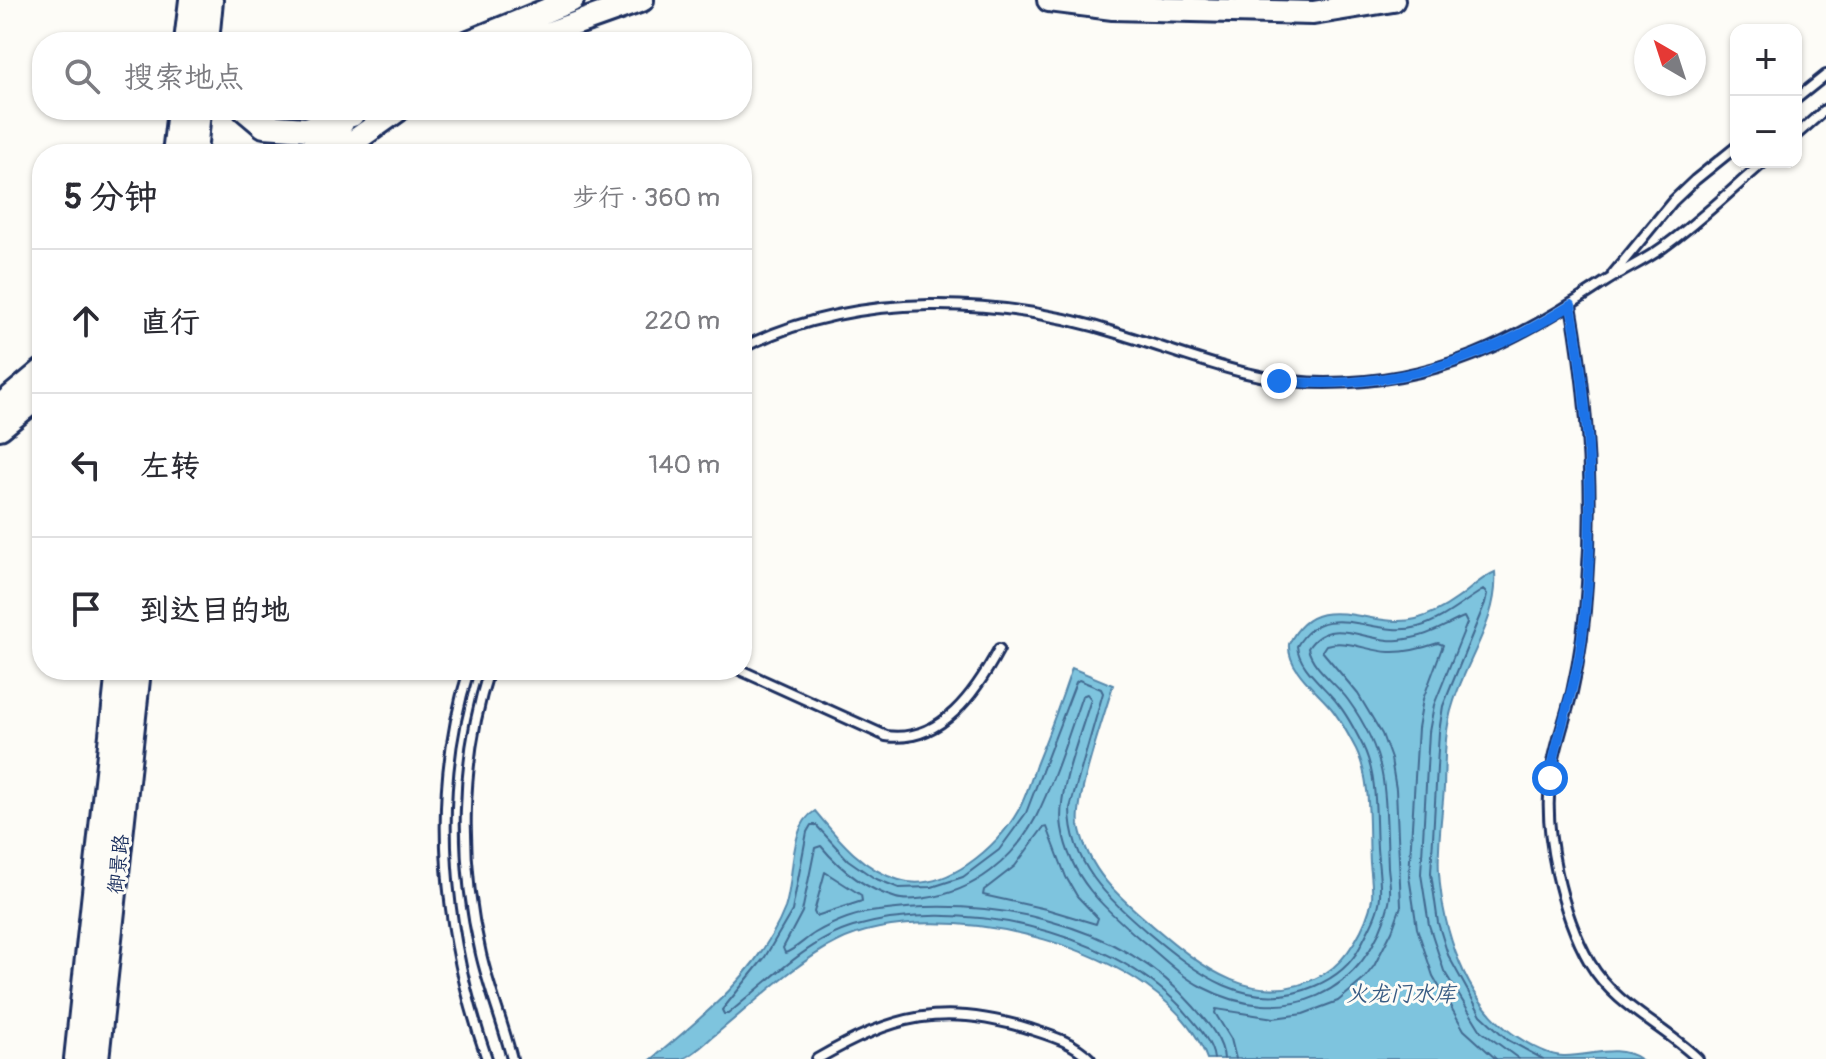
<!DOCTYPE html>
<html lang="zh">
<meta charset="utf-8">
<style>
body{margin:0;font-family:Pangolin,"LXGW WenKai TC",sans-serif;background:#f2f2f3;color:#2b2b33}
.controls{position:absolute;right:24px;top:24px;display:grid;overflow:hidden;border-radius:16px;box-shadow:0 2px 6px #0004}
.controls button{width:72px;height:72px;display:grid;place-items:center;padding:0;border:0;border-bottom:2px solid #e1e1e2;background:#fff;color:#2b2b33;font:40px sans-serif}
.compass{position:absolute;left:1634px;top:24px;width:72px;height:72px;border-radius:50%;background:#fff;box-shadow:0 2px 6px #0004;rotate:321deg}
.stop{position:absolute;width:24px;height:24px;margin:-18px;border:6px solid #1a73e8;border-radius:50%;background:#fff}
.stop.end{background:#1a73e8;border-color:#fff;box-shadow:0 2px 8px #0008}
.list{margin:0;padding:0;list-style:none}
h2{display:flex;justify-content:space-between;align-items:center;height:104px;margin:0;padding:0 32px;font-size:34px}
h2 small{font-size:26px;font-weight:400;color:#7c7c81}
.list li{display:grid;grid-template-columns:52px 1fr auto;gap:24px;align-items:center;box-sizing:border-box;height:144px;padding:0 32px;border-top:2px solid #e1e1e2}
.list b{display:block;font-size:30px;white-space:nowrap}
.list em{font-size:26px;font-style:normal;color:#7c7c81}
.icon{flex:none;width:44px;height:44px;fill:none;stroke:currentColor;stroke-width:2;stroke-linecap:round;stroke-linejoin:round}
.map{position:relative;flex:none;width:1826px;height:1059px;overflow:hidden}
.search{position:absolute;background:#fff;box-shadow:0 2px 6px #0004;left:32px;top:32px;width:720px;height:88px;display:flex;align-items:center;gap:20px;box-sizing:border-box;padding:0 28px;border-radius:32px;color:#7c7c81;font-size:30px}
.panel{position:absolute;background:#fff;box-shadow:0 2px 6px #0004;left:32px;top:144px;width:720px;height:536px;border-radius:32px}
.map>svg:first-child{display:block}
.water{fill:#7ec4de;stroke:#5688ab;stroke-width:2}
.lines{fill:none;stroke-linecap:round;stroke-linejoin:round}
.shore{stroke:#436b91;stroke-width:2}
.lane-casing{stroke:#1b2f5e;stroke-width:14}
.secondary-casing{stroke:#1b2f5e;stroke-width:28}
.lane{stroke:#fdfcf7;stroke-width:8}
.secondary{stroke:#fdfcf7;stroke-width:22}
.route{stroke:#1a73e8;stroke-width:10}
.labels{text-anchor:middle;stroke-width:6;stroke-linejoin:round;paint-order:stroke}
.street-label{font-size:20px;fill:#1b2f5e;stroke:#fdfcf7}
.water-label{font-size:22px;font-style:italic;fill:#395c84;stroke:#fdfcf7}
</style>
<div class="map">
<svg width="1826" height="1059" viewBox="0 0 1826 1059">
<rect width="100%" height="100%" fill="#fdfcf7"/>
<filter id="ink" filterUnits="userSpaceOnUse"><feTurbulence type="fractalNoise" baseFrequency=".0125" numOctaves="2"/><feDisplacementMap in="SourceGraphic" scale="16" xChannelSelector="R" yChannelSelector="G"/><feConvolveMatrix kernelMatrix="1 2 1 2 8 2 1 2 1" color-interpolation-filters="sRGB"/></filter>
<g filter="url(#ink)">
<path class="water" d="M 1495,572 C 1499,619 1466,660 1453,704 C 1444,731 1445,761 1444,788 C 1442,816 1437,846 1439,873 C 1443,930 1465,1001 1513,1034 C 1528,1044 1546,1055 1563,1056 C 1590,1057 1616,1043 1640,1059 L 1207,1059 C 1166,946 937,892 837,942 C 796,962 752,1005 716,1034 C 707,1041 693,1056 682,1059 C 673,1059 661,1059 652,1059 C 702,1018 761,970 785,908 C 795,880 788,826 815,811 C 839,840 862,869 899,880 C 944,894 998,847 1018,811 C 1026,797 1031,780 1036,765 C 1049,733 1061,701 1072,668 L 1113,685 C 1104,717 1075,797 1079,825 C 1088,871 1119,897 1152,925 C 1201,967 1257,1013 1324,974 C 1348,960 1367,925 1372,899 C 1373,888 1371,874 1370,863 C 1368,826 1372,782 1356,749 C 1349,736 1341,720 1331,708 C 1316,690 1287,669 1289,644 C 1317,585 1371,631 1416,619 C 1430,615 1444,608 1455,600 C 1469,591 1480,578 1495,572 Z"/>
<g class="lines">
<path class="shore" d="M 1047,827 L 1066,877 L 1077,896 L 1098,918 L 1096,924 L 1046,909 L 983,895 L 984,890 L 1015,866 L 1043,828 Z
M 825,872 L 861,895 L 862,901 L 816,916 L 814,912 Z
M 1214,1059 C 1212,1040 1194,1022 1182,1008 C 1105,928 958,897 853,927 C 808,940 764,985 728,1014 L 724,1014 L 722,1010 L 765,957 L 792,911 L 807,832 L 811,825 L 816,825 L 848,860 L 874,878 L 899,888 L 932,887 L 963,877 L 999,850 L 1026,813 L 1076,682 L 1079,680 L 1101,689 L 1103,693 L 1070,808 C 1070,864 1108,898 1147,932 C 1196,973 1248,1015 1315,986 C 1334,978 1350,966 1360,947 C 1367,932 1379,914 1380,896 C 1381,881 1378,864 1377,848 C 1375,815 1378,777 1363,746 C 1356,732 1348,716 1338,704 C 1325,686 1299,669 1297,646 C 1326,596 1374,639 1418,627 C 1443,620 1461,603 1483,590 L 1487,594 L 1485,603 L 1443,706 L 1439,732 L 1431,873 L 1438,923 L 1448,955 L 1481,1015 L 1508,1040 L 1543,1059
M 1224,1059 C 1223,1039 1206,1021 1194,1007 C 1119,920 987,896 878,911 C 856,913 834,922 815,933 C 805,939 795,950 785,953 L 783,948 L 802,912 L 815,848 L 821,846 C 840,869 866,889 896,898 C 905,901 917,899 926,898 C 974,892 1014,859 1036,817 C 1055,779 1068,736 1082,696 L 1087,694 L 1091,699 C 1081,733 1056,794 1062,828 C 1070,878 1103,907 1140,939 C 1160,955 1179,975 1202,987 C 1284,1030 1367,995 1389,903 C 1392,892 1389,879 1388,867 C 1387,841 1387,814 1384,788 C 1381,756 1367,726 1348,700 C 1336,683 1312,668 1308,648 C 1328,618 1358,637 1388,640 C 1396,641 1405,639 1412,638 C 1431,635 1447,624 1464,617 L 1467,623 L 1434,705 L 1429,732 L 1421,874 L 1429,925 L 1444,971 L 1481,1031 L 1519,1059
M 1236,1059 L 1231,1039 L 1215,1013 L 1216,1009 L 1274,1018 L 1303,1014 L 1338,1001 L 1363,980 L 1374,966 L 1392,931 L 1401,906 L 1396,789 L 1391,759 L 1382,734 L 1358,694 L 1322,651 L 1326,645 C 1348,639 1367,651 1389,652 C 1405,653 1423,648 1438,643 L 1443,645 L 1423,699 L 1418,728 L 1409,876 L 1417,928 L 1433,976 L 1464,1030 L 1496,1059"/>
<defs>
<path id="lane" d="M 1796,99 L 1826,75
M 1796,135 L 1826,109
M 1613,274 L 1673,201 L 1695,180 L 1736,147
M 1571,305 C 1587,396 1594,491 1587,584 C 1585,620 1580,657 1572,692 C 1565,720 1555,746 1551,774 C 1542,830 1562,915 1590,963 C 1615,1006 1663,1025 1698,1059
M 742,348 C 856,290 1001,296 1120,334 C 1189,355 1252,383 1325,383 C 1437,383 1515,342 1605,282 C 1623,270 1644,261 1662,248 C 1698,223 1731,190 1764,162
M 469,670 C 429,797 444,935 487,1059
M 489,670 C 460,761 459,861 481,954 C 489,989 503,1023 512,1059
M 740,670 L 886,736 C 941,744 976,692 999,649
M 817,1059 C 894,1015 943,1002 1030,1029 C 1052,1036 1073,1042 1090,1059"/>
<path id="secondary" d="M 1049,0 L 1113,8 L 1313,13 L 1393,0
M 186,42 L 191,0
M 207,42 L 211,0
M 469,42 L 572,0
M 524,42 L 642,0
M 245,110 L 264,126 L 306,129 L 352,115
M 174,154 L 179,110
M 195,154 L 199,110
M 304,154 L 342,123
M 336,154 L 398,110
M 0,406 L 42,371
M 0,428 L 42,394
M 76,1059 L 118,670
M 97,1059 L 139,670"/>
</defs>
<use href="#lane" class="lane-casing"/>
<use href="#secondary" class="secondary-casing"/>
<use href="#lane" class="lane"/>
<use href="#secondary" class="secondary"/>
</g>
</g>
<g class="lines" filter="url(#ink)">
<path class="route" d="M 1279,381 C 1389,391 1479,363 1571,305 C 1591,418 1597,538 1580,652 C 1573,695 1557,735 1550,778"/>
</g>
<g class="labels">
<g class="street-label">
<text transform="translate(118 864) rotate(-84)" y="7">御景路</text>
</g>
<g class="water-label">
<text x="1401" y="1001">火龙门水库</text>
</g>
</g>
</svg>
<div class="controls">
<button>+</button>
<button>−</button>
</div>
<svg class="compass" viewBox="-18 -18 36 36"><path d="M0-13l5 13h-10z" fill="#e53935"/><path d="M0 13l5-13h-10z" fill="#7c7c81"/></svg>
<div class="stop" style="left:1550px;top:778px"></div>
<div class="stop end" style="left:1279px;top:381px"></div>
<div class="search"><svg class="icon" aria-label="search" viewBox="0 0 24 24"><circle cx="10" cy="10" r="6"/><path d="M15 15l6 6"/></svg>搜索地点</div>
<section class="panel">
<h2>5 分钟<small>步行 · 360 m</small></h2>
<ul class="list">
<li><svg class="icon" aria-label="ahead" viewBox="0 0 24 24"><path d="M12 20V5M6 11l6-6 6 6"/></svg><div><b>直行</b></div><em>220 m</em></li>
<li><svg class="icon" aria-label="left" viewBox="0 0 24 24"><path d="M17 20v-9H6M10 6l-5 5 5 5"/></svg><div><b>左转</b></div><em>140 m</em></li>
<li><svg class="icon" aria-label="arrive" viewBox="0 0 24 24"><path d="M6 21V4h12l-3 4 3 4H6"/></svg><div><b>到达目的地</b></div></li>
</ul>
</section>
</div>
